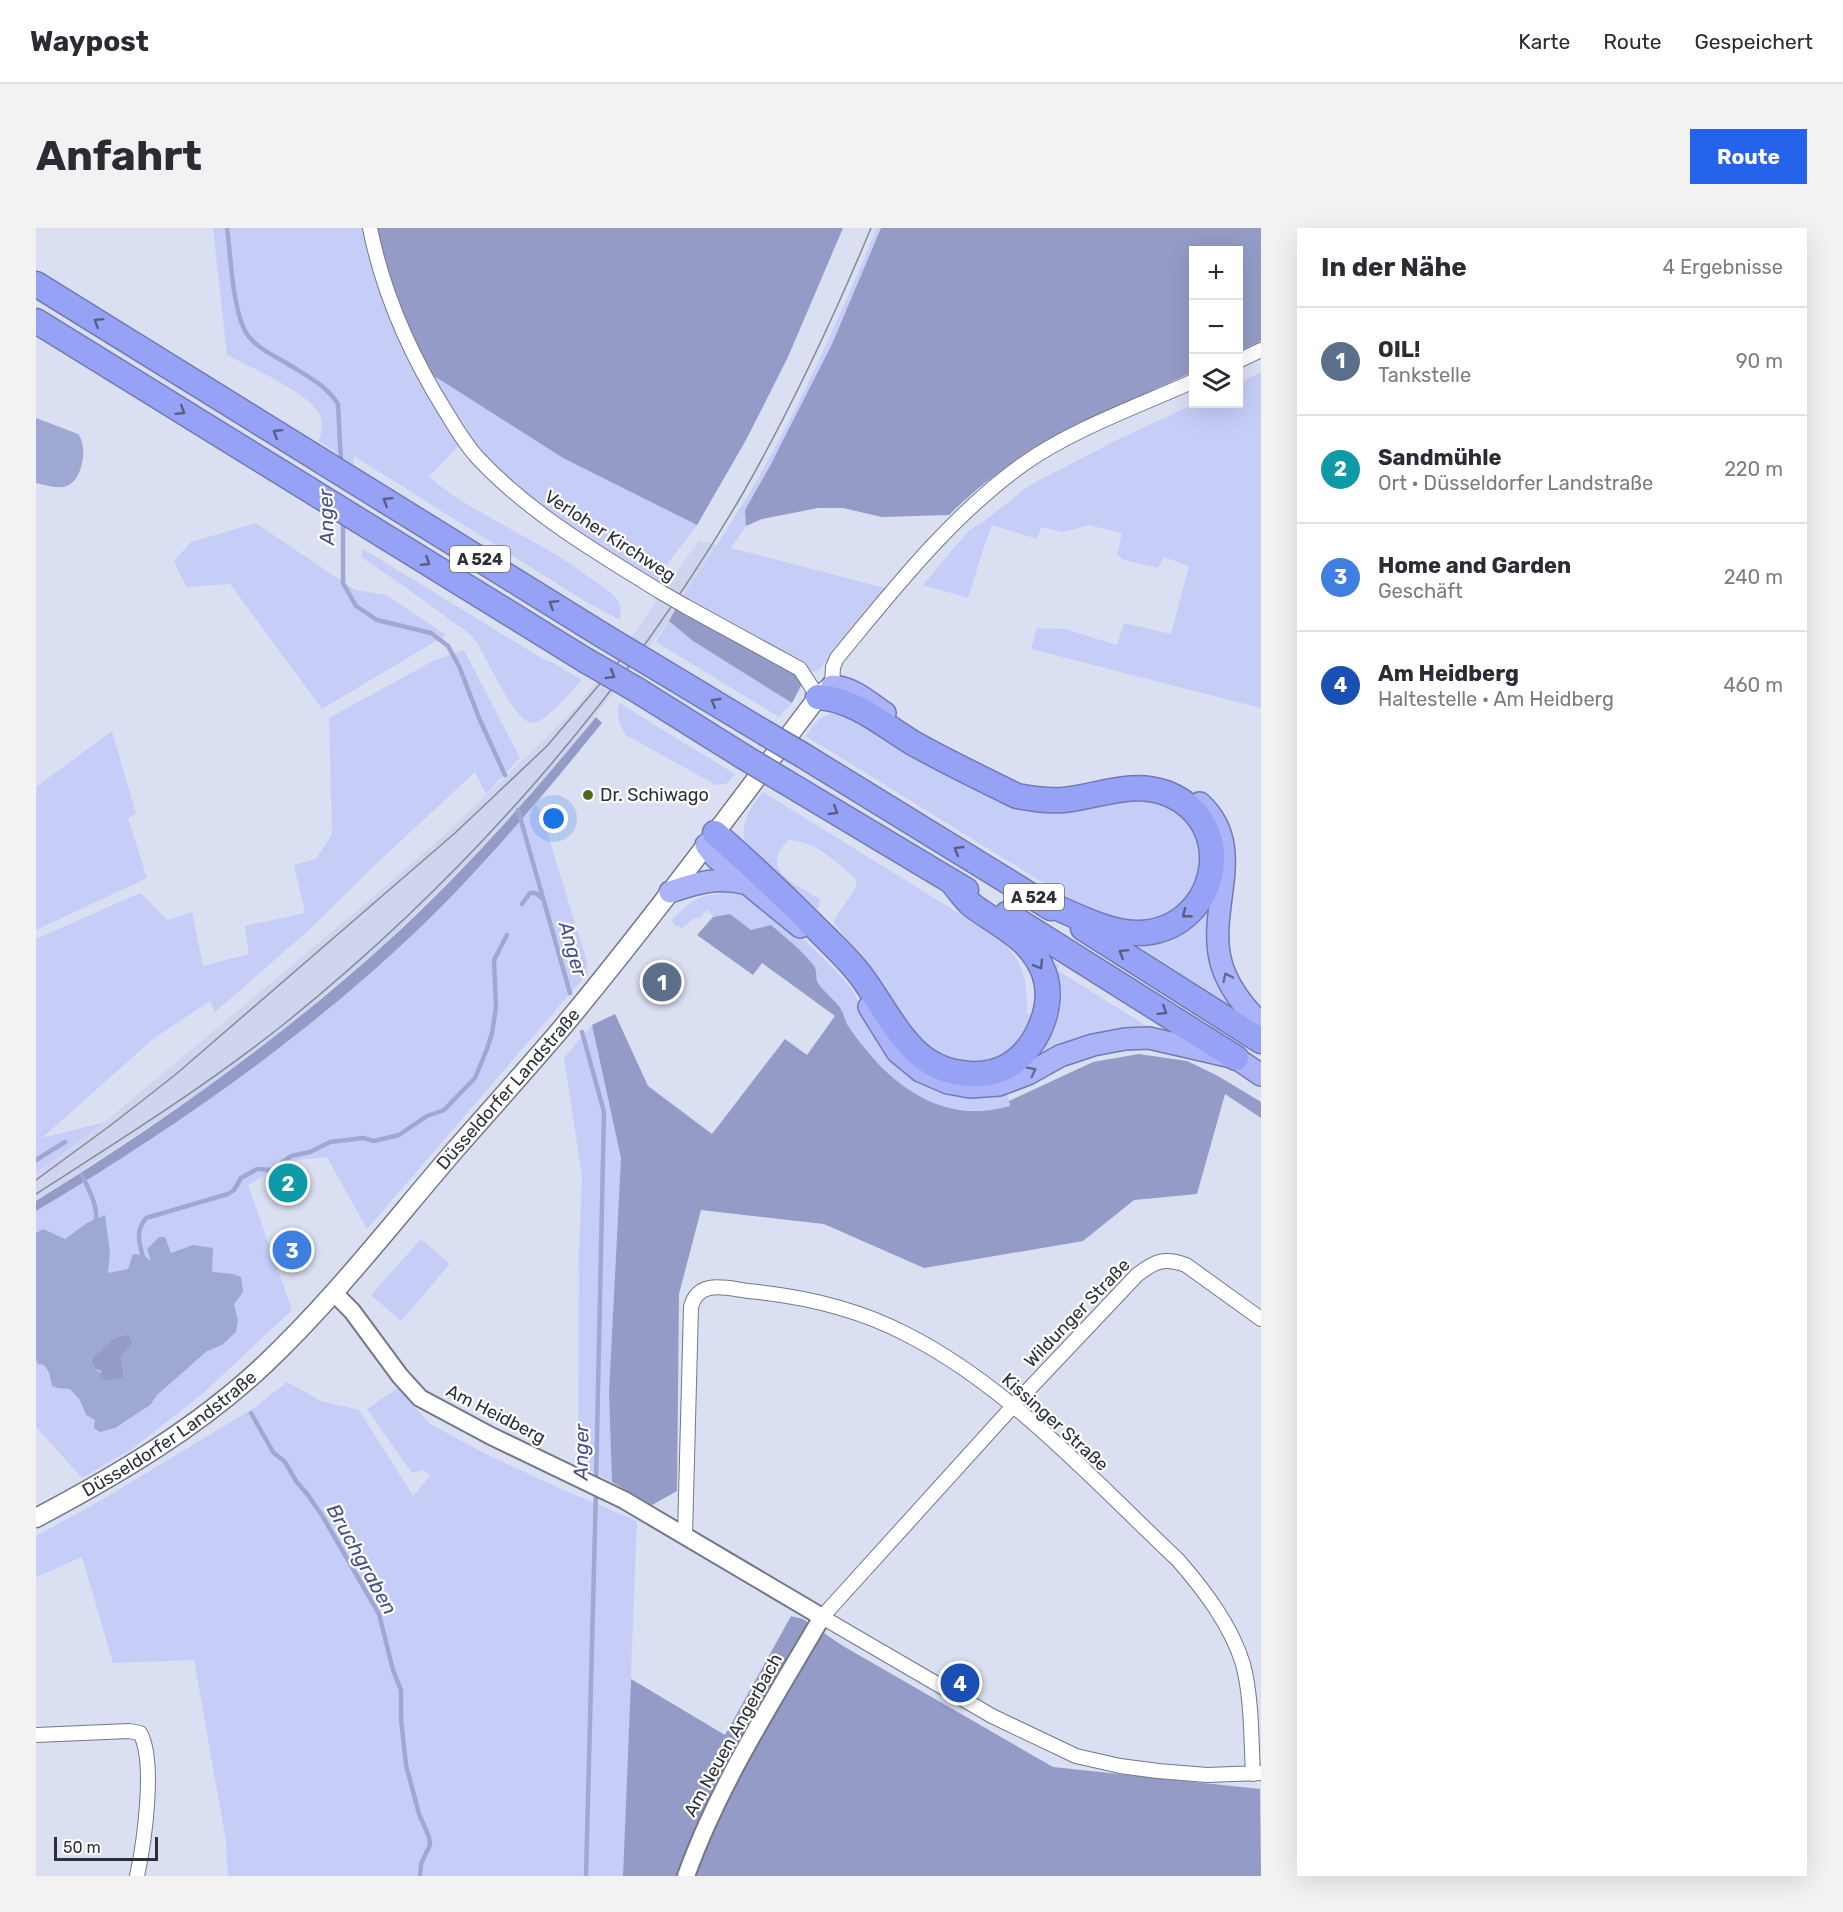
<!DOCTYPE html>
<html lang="de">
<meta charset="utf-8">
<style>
body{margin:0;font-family:Rubik,sans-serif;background:#f2f2f3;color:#2b2b33}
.controls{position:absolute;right:18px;top:18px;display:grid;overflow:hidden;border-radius:0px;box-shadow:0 6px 24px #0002}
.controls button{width:54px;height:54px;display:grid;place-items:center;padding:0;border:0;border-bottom:2px solid #e1e1e2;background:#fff;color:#2b2b33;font:30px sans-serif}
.scale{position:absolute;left:18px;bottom:15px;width:104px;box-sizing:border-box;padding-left:6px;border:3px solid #2e3037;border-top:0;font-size:16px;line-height:21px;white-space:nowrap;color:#2e3037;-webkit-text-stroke:4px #fff;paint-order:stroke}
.you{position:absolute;left:518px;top:591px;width:21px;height:21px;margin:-15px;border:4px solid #fff;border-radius:50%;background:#1a73e8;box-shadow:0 0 0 9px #1a73e833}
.badge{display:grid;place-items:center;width:39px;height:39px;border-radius:50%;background:#2563eb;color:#fff;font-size:20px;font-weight:700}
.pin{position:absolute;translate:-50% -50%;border:3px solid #fff;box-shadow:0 2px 6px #0006}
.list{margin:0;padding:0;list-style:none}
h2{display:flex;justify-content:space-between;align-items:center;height:78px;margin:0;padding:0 24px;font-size:26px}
h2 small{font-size:20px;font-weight:400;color:#7c7c81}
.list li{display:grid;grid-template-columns:39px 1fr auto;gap:18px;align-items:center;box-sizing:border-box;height:108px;padding:0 24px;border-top:2px solid #e1e1e2}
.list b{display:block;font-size:22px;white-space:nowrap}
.list p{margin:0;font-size:20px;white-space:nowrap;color:#7c7c81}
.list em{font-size:20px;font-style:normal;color:#7c7c81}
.icon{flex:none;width:33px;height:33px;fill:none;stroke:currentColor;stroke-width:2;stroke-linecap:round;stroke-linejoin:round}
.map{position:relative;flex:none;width:1225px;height:1648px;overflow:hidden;border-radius:0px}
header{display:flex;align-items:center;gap:36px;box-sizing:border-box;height:84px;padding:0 30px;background:#fff;border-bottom:2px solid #e1e1e2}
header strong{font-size:28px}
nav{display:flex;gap:33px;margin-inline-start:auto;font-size:21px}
.intro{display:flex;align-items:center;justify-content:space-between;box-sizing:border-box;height:144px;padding:0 36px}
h1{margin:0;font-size:42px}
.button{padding:15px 27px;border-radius:0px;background:#2563eb;color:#fff;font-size:21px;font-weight:700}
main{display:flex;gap:36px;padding:0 36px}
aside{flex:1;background:#fff;border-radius:0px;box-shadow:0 6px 24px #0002}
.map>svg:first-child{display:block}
.built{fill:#cfd4ef}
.green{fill:#c6cef8}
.forest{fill:#939bc6}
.water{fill:#9fa7d3;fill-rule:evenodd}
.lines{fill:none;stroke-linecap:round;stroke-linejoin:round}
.stream{stroke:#9fa7d3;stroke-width:4.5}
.minor-casing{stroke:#747789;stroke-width:16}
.tertiary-casing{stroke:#747789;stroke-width:20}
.secondary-casing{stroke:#747789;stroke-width:21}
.trunk-casing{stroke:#727ab3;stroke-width:24}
.motorway-casing{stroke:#727ab3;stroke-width:27}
.minor{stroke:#fff;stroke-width:14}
.tertiary{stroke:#fff;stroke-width:16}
.secondary{stroke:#fff;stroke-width:18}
.trunk{stroke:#abb4f8;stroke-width:21}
.motorway{stroke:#96a2f6;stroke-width:24}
.tram{stroke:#868a97;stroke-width:1.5}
.minor-bridge-casing{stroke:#747789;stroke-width:16;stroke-linecap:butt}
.motorway-bridge-casing{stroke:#727ab3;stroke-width:27;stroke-linecap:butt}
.minor-bridge{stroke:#fff;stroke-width:14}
.motorway-bridge{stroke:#96a2f6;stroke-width:24}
.oneway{stroke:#585e83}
.oneway2{stroke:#666b8e}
.poi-dot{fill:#4f691b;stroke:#fff;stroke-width:2}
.labels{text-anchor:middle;stroke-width:4.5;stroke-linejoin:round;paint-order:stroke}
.shield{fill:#fff;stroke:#6d6e73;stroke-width:1.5}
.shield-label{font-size:16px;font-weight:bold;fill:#2e3037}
.street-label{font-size:18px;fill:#2e3037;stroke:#fff}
.poi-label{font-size:18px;fill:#2e3037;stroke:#fff;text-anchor:start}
.water-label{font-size:20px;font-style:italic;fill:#484f89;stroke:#fff}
</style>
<header>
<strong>Waypost</strong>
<nav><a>Karte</a><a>Route</a><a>Gespeichert</a></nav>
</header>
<div class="intro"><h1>Anfahrt</h1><a class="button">Route</a></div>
<main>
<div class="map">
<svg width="1225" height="1648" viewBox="0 0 1225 1648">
<rect width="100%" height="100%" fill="#dadff2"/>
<path class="built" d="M 663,312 L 681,317 L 633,393 L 527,529 L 437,629 L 351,714 L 248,801 L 165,864 L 0,973 L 0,945 L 69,894 L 323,681 L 414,602 L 515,505 L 538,481 L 585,424 Z"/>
<path class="green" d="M 177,0 L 331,0 L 334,15 L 426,214 L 393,249 C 442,290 504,311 554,350 C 562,356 573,362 580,370 C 585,376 585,384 584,392 L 547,372 L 318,228 L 317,236 L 283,213 C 286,204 287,194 283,185 C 271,164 214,139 191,127 Z
M 841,0 L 845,0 L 796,116 L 734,238 L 709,282 L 710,298 L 695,320 L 849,360 L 784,441 L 777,444 L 727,415 L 645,372 C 671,333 697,293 721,252 C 767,172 805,86 841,0 Z
M 387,141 L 527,230 L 661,297 L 630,338 L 621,357 L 536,305 L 449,231 L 410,185 Z
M 1225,144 L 1225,480 L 995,421 L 1001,400 L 1029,401 L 1081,417 L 1088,395 L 1135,406 L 1153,338 L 1128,329 L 1122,340 L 1088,332 L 1081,327 L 1086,305 L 1053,297 L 1027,304 L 1005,299 L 1001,311 L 956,297 L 947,322 L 932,370 L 887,357 L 932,303 L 947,294 L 994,257 L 1083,211 L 1158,176 L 1202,176 L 1203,155 Z
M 220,295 L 319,362 L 350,367 L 410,407 L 286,481 L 194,356 L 150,359 L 138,333 L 155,314 Z
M 327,321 L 507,431 L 517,435 L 546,452 C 536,462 508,497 495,495 C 477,492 451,429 439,412 C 434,404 422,398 414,392 C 385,370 355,349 325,329 Z
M 633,393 L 657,413 L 756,475 L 743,489 L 620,414 Z
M 428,422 L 484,530 L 450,566 L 439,544 L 340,636 L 275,700 L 179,784 L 174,773 L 117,811 L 6,910 L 69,894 L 0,945 L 0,711 L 104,665 C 115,673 121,684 132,692 L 156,684 L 167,738 L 213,726 L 209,698 L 269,685 L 258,637 L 280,631 L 296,606 L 293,490 L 397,433 Z
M 583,475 L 699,546 L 690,556 L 680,557 L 590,507 C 583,496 580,488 583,475 Z
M 803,483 L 983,575 L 1096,568 L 1135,574 L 1168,611 L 1164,653 L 1141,684 L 1108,696 L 1068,690 L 1038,674 L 770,508 C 780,492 785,488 803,483 Z
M 76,503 L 100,586 L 92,590 L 111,650 L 0,702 L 0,559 Z
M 727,564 L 958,707 C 988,731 991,749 991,786 L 996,788 L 990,804 L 982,816 L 963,830 L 943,836 L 911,834 L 881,814 L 822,725 L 801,699 L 798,693 C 804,679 816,670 821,656 L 818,649 C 798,633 780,613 753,612 C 721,641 760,656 784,671 C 784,678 782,682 776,685 L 710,619 C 703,598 713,580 727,564 Z
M 500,576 L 507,591 L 551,734 L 551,746 L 331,1001 L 291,929 L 256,932 L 212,957 L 256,1082 L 164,1168 L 97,1220 L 46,1250 L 0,1199 L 0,983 L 172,872 L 254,812 L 294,780 L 445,638 Z
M 683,658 L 693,658 L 737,681 L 799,742 L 815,760 L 837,799 L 926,868 L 941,869 L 971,864 L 975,878 C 903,898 847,853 811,795 C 809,791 808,787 806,783 C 800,772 786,764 782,755 C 780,752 781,745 780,741 L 715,702 L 694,686 L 677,689 L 671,681 L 664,690 L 658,690 L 646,700 L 638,697 L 636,692 C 652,675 661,667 684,666 Z
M 1178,661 L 1182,744 L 1197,780 L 1102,718 Z
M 1009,728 L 1024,738 L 1021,742 L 1125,807 L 986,837 L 996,827 Z
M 556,797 L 585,930 L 573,1164 L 576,1254 L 542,1236 L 543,1025 L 546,948 L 528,830 Z
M 385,1011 L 414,1036 L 365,1093 L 335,1067 Z
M 251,1154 L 285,1173 L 323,1182 L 377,1268 L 394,1248 L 388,1242 L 376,1245 L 331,1181 L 362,1160 L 394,1196 L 450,1226 L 514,1256 L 601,1293 L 587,1648 L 192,1648 L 190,1613 L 158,1432 L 77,1435 L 46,1329 L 0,1349 L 0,1308 L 62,1274 L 218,1180 Z"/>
<path class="forest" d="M 336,0 L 807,0 L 752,129 L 710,212 L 661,297 L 527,230 L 387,141 L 364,87 Z
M 845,0 L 1225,0 L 1225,113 L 1203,123 L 1202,22 L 1158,22 L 1157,144 C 1071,183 981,218 913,287 L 846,289 L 807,280 L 782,280 L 726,291 L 710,298 L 709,282 L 734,238 L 796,116 Z
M 640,380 L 762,446 L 766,456 L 756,475 L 657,413 L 633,393 Z
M 560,489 L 566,495 C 501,575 435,654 359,723 C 250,823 127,907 0,983 L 0,973 C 123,897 243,812 350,715 C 426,646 495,568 560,489 Z
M 694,686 L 715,702 L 735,697 C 750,710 766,722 778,738 C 782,744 779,750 782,755 C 788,765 800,772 806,783 C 808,787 809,792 811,796 C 848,852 902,899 974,878 L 973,873 L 1057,834 L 1103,826 L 1151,833 L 1182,848 L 1225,874 L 1225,890 L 1189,866 L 1161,966 L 1098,972 L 1047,1013 L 888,1040 L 788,996 L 665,982 L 643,1066 L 641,1263 L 616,1277 L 576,1254 L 573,1164 L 585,930 L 556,797 L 579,786 L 612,858 L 676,906 L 749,811 L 771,827 L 799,788 L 726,735 L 717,747 L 661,707 L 677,689 Z
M 93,1106 L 97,1116 L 85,1128 C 85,1136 89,1143 87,1150 L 73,1153 L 64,1149 L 66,1143 L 59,1141 L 55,1133 L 57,1129 L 80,1109 Z
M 755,1388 L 767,1391 L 807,1418 L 1017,1539 L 1224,1561 L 1225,1648 L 587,1648 L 595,1451 L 689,1507 Z"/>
<path class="water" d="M 0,190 L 42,206 C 52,218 47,249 33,257 C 24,262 9,257 0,255 Z
M 69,987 L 74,1025 L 72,1045 L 92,1041 L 97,1026 L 107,1027 L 115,1033 L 111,1021 L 123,1009 L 129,1009 L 135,1025 L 157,1017 L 177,1020 L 176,1044 L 197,1046 L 205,1049 L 207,1064 L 198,1076 L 202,1093 L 200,1104 L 186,1117 L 171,1123 L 121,1167 L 114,1177 L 79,1200 L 64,1204 L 58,1200 L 59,1192 L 50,1187 L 44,1172 L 34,1161 L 21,1160 L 16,1158 L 13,1144 L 8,1137 L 2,1136 L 0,1132 L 0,1005 L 7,1001 L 29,1011 L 51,995 ZM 93,1106 L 97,1116 L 85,1128 C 85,1136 89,1142 87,1150 L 73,1153 L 65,1149 L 66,1143 L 63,1144 L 59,1141 L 55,1133 L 57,1129 L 80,1109 Z"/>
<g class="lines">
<path class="stream" d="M 191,0 C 195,30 196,74 208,101 C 216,118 237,127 252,136 C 271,148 290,157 302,176 L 305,235
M 307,292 L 307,355 L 320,378 L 341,392 L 395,405 L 412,418 L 423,438 L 443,490 L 469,547
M 482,582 L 534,765
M 486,676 L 494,665 L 500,665 L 507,671
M 546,804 L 568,884 L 560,1254
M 0,932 L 29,914
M 46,947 C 52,960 64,981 59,995
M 108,1032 C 103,1016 99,1003 110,990 L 192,966 L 198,962 L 205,950 L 221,941 L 236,942 L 255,928 L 274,924 L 294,914 L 327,910 L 338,913 L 363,907 L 391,888 L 408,882 L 439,850 L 451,821 L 456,805 L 460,779 L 458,732 L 471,707
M 215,1185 L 237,1224 L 249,1234 L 260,1253 L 272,1267 L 287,1289 L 343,1386 L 357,1442 L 365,1462 L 365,1491 L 370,1537 L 383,1586 L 393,1609 L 394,1617 L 385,1636 L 384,1648
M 550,1648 L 560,1262"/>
<defs>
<path id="minor" d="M 334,0 C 347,65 375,128 410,184 C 419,199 429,216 441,229 C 493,285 559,323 623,363
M 1202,133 L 1225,122
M 649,378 L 764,441 L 782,469
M 796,458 L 797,439 L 801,430 C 857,362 914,289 986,237 C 1035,202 1102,178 1158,153
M 1225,1091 L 1150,1037 C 1128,1029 1119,1033 1101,1047 L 978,1177 L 786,1389 L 956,1488 L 1040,1528 L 1084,1538 L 1122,1543 L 1171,1547 L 1225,1545
M 649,1307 L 655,1079 C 662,1051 690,1060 712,1063 C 766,1068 822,1081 870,1106 C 973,1158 1058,1253 1142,1332 C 1168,1362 1195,1397 1207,1436 C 1216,1471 1215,1510 1217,1546
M 0,1507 L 93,1503 L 104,1505 C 120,1533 108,1616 101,1648"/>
<path id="tertiary" d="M 298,1065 L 316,1083 L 364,1148 L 384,1170 L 455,1208 L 588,1272 L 786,1389 C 737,1473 683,1556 650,1648"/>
<g id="secondary">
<path id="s1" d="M 0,1290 C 81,1247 161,1200 228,1137 C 298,1071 356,995 419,922 C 454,882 490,842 525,801 C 614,694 697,581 782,469 L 791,461"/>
</g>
<path id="trunk" d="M 796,458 C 817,459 833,474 849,485
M 1164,575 C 1210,617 1175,672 1183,725 C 1187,752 1206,777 1225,796
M 670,617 L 680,630 L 764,699
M 634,664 C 662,655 682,648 712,656
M 833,779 L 861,824 L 884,843 L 912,855 L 934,859 L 963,857 L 992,846 L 1024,828 L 1057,817 L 1089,811 L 1113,810 L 1200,830 L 1225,847"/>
<path id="motorway" d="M 0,56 L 566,407
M 0,93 L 549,432
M 616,437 L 729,505
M 601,462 L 708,529
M 782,469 C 818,471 847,497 877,515 C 911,534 946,551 981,568 C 996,571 1011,573 1027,572 C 1061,569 1095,552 1130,565 C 1207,595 1181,706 1100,705 C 1069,705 1029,682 1001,671
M 768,528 L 1015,680
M 748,553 L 930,662
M 679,605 C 714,636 748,668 781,701 C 795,715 810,729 822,744 C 843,770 864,816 892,833 C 913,847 947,851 970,839 C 1000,823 1020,778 1008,745 C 995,710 964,698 937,678 C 929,672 923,662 916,654
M 971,686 L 1200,830
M 1047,700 L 1225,813"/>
</defs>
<use href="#minor" class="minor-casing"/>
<use href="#tertiary" class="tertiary-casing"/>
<use href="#secondary" class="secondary-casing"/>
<use href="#trunk" class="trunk-casing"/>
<use href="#motorway" class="motorway-casing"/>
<use href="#minor" class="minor"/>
<use href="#tertiary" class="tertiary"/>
<use href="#secondary" class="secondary"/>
<use href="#trunk" class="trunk"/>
<use href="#motorway" class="motorway"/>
<path class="tram" d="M 0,952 L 75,897 L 139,847 L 419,605 L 511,518 L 597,417
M 0,966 C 84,912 169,859 248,796 C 431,649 589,468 707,265 C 756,179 797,91 835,0"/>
<defs>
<path id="minor-bridge" d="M 623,363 L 649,378"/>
<path id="motorway-bridge" d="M 566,407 L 616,437
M 549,432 L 601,462
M 729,505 L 768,528
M 708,529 L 748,553"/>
</defs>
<use href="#minor-bridge" class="minor-bridge-casing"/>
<use href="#motorway-bridge" class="motorway-bridge-casing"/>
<use href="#minor-bridge" class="minor-bridge"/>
<use href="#motorway-bridge" class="motorway-bridge"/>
</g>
<defs><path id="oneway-chevron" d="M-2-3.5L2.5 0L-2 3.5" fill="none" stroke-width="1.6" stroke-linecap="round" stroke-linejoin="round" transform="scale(1.5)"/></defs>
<g class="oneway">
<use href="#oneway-chevron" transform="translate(62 94) rotate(-148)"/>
<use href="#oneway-chevron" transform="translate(145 183) rotate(32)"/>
<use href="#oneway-chevron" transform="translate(241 205) rotate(-148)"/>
<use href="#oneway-chevron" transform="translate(351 273) rotate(-148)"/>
<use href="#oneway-chevron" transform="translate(390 334) rotate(32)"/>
<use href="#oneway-chevron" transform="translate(517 376) rotate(-148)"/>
<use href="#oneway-chevron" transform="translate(575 447) rotate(30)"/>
<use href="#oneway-chevron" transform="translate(679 474) rotate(-149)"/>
<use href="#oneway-chevron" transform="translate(798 583) rotate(31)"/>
<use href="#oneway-chevron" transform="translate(922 622) rotate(-149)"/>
<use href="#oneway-chevron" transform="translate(1150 686) rotate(142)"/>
<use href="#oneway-chevron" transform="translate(1087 725) rotate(-148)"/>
<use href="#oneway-chevron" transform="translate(1003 737) rotate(60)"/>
<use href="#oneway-chevron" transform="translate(1127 783) rotate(32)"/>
</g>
<g class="oneway2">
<use href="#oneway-chevron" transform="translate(1191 749) rotate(-115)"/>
<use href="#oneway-chevron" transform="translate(996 843) rotate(-27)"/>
</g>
<circle class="poi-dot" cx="552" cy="567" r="6"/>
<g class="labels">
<g class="shield">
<rect x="414" y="318" width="60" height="26" rx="4.5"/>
<rect x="968" y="656" width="60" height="26" rx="4.5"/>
</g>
<g class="shield-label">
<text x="444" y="337">A 524</text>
<text x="998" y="675">A 524</text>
</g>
<g class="street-label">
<text transform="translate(574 308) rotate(33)" y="6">Verloher Kirchweg</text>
<text dy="6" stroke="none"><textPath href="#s1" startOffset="644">Düsseldorfer Landstraße</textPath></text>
<text transform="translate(1041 1085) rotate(-46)" y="6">Wildunger Straße</text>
<text transform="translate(460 1186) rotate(27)" y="6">Am Heidberg</text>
<text transform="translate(1019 1194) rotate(42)" y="6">Kissinger Straße</text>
<text dy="6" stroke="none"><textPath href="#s1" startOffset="158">Düsseldorfer Landstraße</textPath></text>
<text transform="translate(697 1507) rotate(-61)" y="6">Am Neuen Angerbach</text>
</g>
<g class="poi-label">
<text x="564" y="573">Dr. Schiwago</text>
</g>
<g class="water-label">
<text transform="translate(290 289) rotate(-92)" y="7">Anger</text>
<text transform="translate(537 721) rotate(74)" y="7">Anger</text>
<text transform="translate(545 1224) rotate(-89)" y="7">Anger</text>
<text transform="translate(326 1331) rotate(61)" y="7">Bruchgraben</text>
</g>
</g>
</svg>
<div class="controls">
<button>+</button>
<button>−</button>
<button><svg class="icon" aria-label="layers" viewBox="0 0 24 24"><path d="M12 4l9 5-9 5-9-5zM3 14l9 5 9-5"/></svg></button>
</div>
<div class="scale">50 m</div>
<div class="you"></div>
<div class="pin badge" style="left:626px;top:754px;background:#5c6f8a">1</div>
<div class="pin badge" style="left:252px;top:955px;background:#0f9aa8">2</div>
<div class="pin badge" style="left:256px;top:1022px;background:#3f7fe0">3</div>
<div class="pin badge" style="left:924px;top:1455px;background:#1a4fb4">4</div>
</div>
<aside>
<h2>In der Nähe<small>4 Ergebnisse</small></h2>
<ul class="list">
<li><span class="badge" style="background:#5c6f8a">1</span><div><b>OIL!</b><p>Tankstelle</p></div><em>90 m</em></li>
<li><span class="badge" style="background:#0f9aa8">2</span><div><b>Sandmühle</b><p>Ort · Düsseldorfer Landstraße</p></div><em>220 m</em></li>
<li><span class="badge" style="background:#3f7fe0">3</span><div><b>Home and Garden</b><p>Geschäft</p></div><em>240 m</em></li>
<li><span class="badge" style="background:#1a4fb4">4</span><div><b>Am Heidberg</b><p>Haltestelle · Am Heidberg</p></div><em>460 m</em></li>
</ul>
</aside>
</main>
